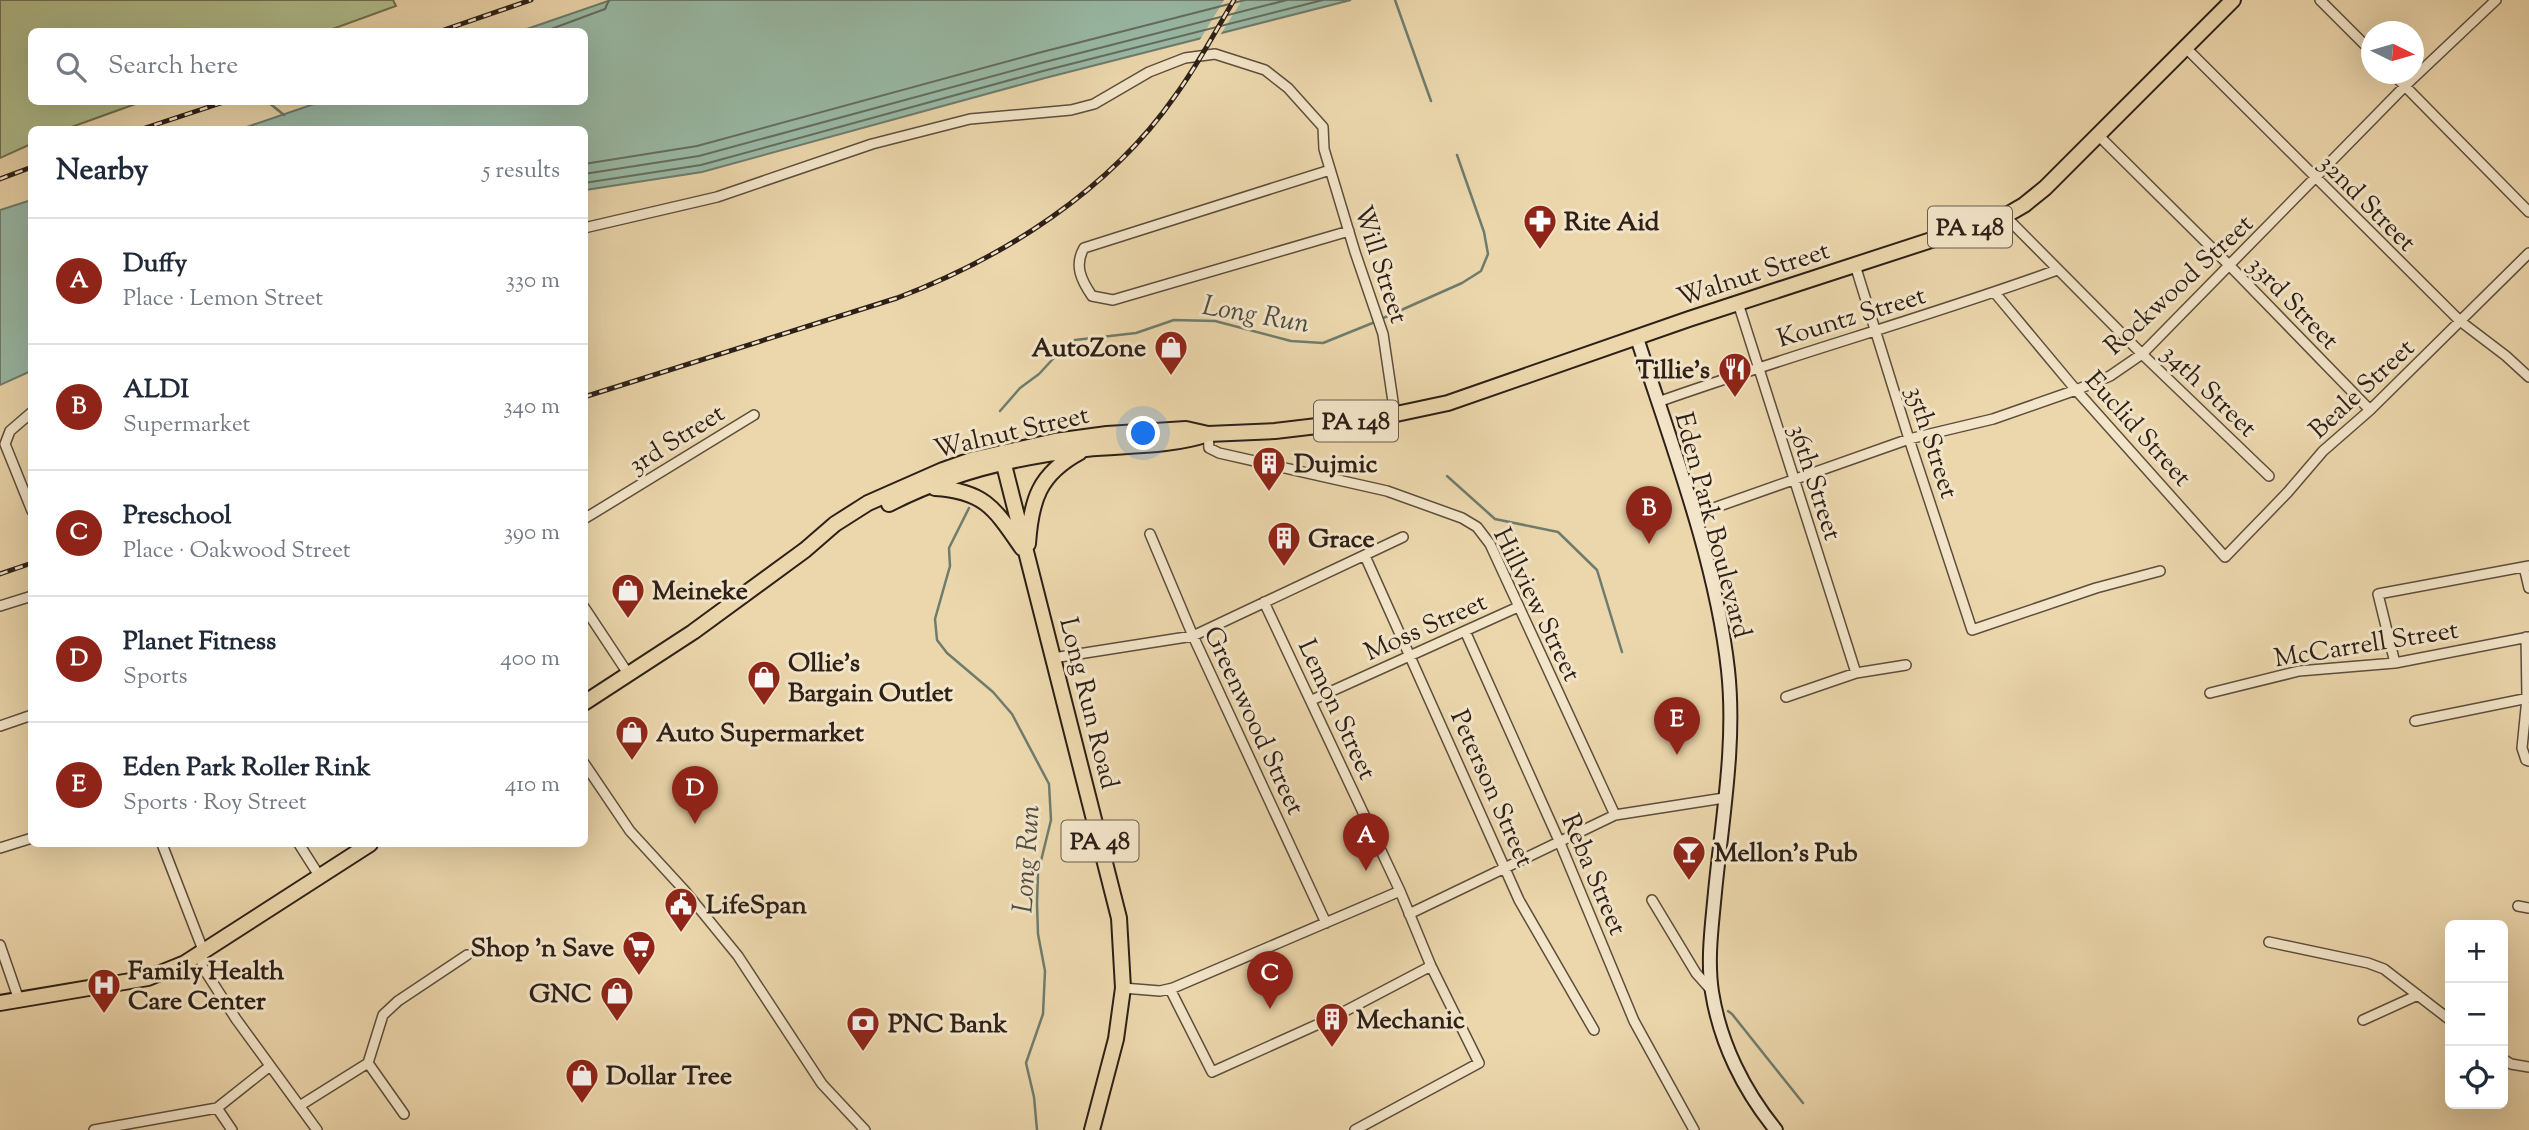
<!DOCTYPE html>
<meta charset="utf-8">
<style>
body{margin:0;font-family:"Sorts Mill Goudy",serif;background:#f6f6f7;color:#1f2937}
.controls{position:absolute;right:21px;bottom:21px;display:grid;overflow:hidden;border-radius:10px;box-shadow:0 7px 28px #0002}
.controls button{width:63px;height:63px;display:grid;place-items:center;padding:0;border:0;border-bottom:2px solid #e0e1e3;background:#fff;color:#1f2937;font:35px sans-serif}
.compass{position:absolute;left:2361px;top:21px;width:63px;height:63px;border-radius:50%;background:#fff;box-shadow:0 7px 28px #0002;rotate:95deg}
.you{position:absolute;left:1144px;top:434px;width:24px;height:24px;margin:-18px;border:5px solid #fff;border-radius:50%;background:#1a73e8;box-shadow:0 0 0 10px #1a73e833}
.badge{display:grid;place-items:center;width:46px;height:46px;border-radius:50%;background:#8f2418;color:#fff;font-size:23px;font-weight:700}
.pin{position:absolute;translate:-50% -58px;filter:drop-shadow(0 2px 4px #0008)}
.pin::after{content:'';position:absolute;top:37px;width:24px;height:21px;background:inherit;clip-path:polygon(0 0,100% 0,50% 100%)}
.list{margin:0;padding:0;list-style:none}
h2{display:flex;justify-content:space-between;align-items:center;height:91px;margin:0;padding:0 28px;font-size:30px}
h2 small{font-size:23px;font-weight:400;color:#747a83}
.list li{display:grid;grid-template-columns:46px 1fr auto;gap:21px;align-items:center;box-sizing:border-box;height:126px;padding:0 28px;border-top:2px solid #e0e1e3}
.list b{display:block;font-size:26px;white-space:nowrap}
.list p{margin:0;font-size:23px;white-space:nowrap;color:#747a83}
.list em{font-size:23px;font-style:normal;color:#747a83}
.icon{flex:none;width:38px;height:38px;fill:none;stroke:currentColor;stroke-width:2;stroke-linecap:round;stroke-linejoin:round}
.map{position:relative;flex:none;width:2529px;height:1130px;overflow:hidden}
.search{position:absolute;background:#fff;box-shadow:0 7px 28px #0002;left:28px;top:28px;width:560px;height:77px;display:flex;align-items:center;gap:18px;box-sizing:border-box;padding:0 24px;border-radius:10px;color:#747a83;font-size:26px}
.panel{position:absolute;background:#fff;box-shadow:0 7px 28px #0002;left:28px;top:126px;width:560px;height:721px;border-radius:10px}
.map>svg:first-child{display:block}
.green{fill:#b1bf8e;stroke:#6f7053;stroke-width:2}
.water{fill:#99baa7;stroke:#6e7c6e;stroke-width:2}
.pier{fill:#ecd7ac}
.lines{fill:none;stroke-linecap:round;stroke-linejoin:round}
.shore{stroke:#636d60;stroke-width:2}
.stream{stroke:#6e7c6e;stroke-width:2.5}
.street-casing{stroke:#5d4e3d;stroke-width:12}
.secondary-casing{stroke:#2d2018;stroke-width:16}
.primary-casing{stroke:#2d2018;stroke-width:18}
.street{stroke:#f3e5c9;stroke-width:9}
.secondary{stroke:#f3e5c9;stroke-width:12}
.primary{stroke:#ecd7ac;stroke-width:14}
.rail-casing{stroke:#2d2018;stroke-width:5}
.rail{stroke:#f3e5c9;stroke-width:2.5;stroke-dasharray:8;stroke-linecap:butt}
.labels{text-anchor:middle;stroke-width:6;stroke-linejoin:round;paint-order:stroke}
.shield{fill:#f3e5c9;stroke:#685b4d;stroke-width:2}
.shield-label{font-size:24px;font-weight:bold;fill:#2d2018}
.street-label{font-size:26px;fill:#2d2018;stroke:#f3e5c9}
.poi-label{font-size:26px;font-weight:bold;fill:#2d2018;stroke:#f3e5c9;text-anchor:start}
.water-label{font-size:28px;font-style:italic;fill:#4d4e43;stroke:#f3e5c9}
</style>
<div class="map">
<svg width="2529" height="1130" viewBox="0 0 2529 1130">
<rect width="100%" height="100%" fill="#ecd7ac"/>
<filter id="stains"><feTurbulence type="fractalNoise" baseFrequency=".00286" numOctaves="4"/><feColorMatrix values="0 0 0 0 .2 0 0 0 0 .09 0 0 0 0 .02 0 0 0 .5 -.17"/></filter>
<radialGradient id="worn" r=".72"><stop offset=".6" stop-color="#630" stop-opacity="0"/><stop offset="1" stop-color="#630" stop-opacity=".3"/></radialGradient>
<path class="green" d="M 0,0 L 393,0 L 396,6 L 327,31 L 32,32 L 32,102 L 141,102 L 66,129 L 32,130 L 31,144 L 0,158 Z"/>
<path class="water" d="M 611,0 L 1351,0 L 1045,78 L 702,172 L 585,190 L 584,130 L 238,130 L 320,102 L 584,102 L 584,32 L 521,31 Z
M 31,200 L 31,371 L 0,385 L 0,210 Z"/>
<path class="pier" d="M 1224,0 L 1242,0 L 1219,37 L 1198,43 Z"/>
<g class="lines">
<path class="shore" d="M 543,32 L 605,9 L 609,0
M 584,164 L 697,146 L 1038,53 L 1245,0
M 584,174 L 699,156 L 1041,63 L 1287,0
M 584,183 L 701,165 L 1043,71 L 1323,0"/>
<path class="stream" d="M 1395,0 L 1431,101
M 268,102 L 284,115
M 1381,319 L 1462,283 L 1481,271 L 1488,254 L 1484,232 L 1457,155
M 1000,411 L 1020,388 L 1039,374 L 1064,347 L 1075,340 L 1136,333 L 1174,320 L 1215,321 L 1291,341 L 1323,343 L 1375,322
M 1447,476 L 1495,519 L 1558,532 L 1597,570 L 1622,652
M 969,508 L 949,548 L 950,566 L 935,619 L 937,640 L 947,653 L 993,692 L 1012,714 L 1049,784 L 1051,820 L 1038,873 L 1037,903 L 1038,934 L 1045,971 L 1043,1014 L 1026,1063 L 1034,1097 L 1037,1130
M 1728,1011 L 1732,1014 L 1803,1103"/>
<defs>
<path id="street" d="M 2320,0 L 2372,52
M 2186,48 L 2460,321 L 2506,356 L 2529,377
M 2393,74 L 2529,212
M 2098,135 L 2230,266 L 2370,410
M 1330,170 L 1084,248 C 1074,265 1081,280 1092,296 L 1113,300 L 1349,231
M 2005,216 L 2142,354 L 2269,476
M 584,228 L 717,197 L 872,144 L 970,119 L 1071,110 L 1094,104 L 1149,72 L 1185,58 L 1215,54 L 1265,70 L 1288,88 L 1323,127 L 1324,149 L 1355,252 L 1383,334 L 1395,415
M 1855,265 L 1909,439 L 1972,630 L 2096,588 L 2160,571
M 1995,293 L 2076,390 L 2225,557 L 2287,493 L 2323,451 L 2370,410 L 2529,253
M 1738,303 L 1856,673
M 1658,402 C 1790,355 1925,318 2057,270
M 32,412 L 10,431 L 5,444 L 32,511
M 1208,434 L 1209,448 L 1219,453 L 1387,491 L 1462,518 L 1477,527 L 1490,544 L 1615,815
M 1694,515 L 1909,439 L 1993,419 L 2076,390 L 2110,376 L 2142,354 L 2405,86 L 2496,0
M 584,519 L 754,415
M 1150,534 L 1193,636 L 1326,923
M 1365,556 L 1519,900 L 1594,1030
M 2524,567 L 2529,588
M 1264,602 L 1400,891 L 1431,966 L 1479,1063 L 1355,1130
M 0,606 L 32,596
M 584,607 L 629,675
M 1465,631 L 1560,843 L 1634,1021 L 1694,1130
M 2526,637 L 2527,698 L 2522,748 L 2526,760 L 2529,761
M 1053,658 L 1193,636 L 1403,537
M 2395,663 L 2378,594 L 2529,566
M 2210,693 L 2299,671 L 2395,663 L 2529,637
M 1786,697 L 1856,673 L 1906,665
M 1312,700 L 1518,607
M 2415,721 L 2529,698
M 0,726 L 32,715
M 584,763 L 630,831 L 685,891 L 738,956 L 822,1084 L 865,1130
M 162,844 L 203,950 L 202,966 L 236,1019 L 317,1130
M 299,844 L 320,877
M 0,848 L 32,838
M 1652,900 L 1696,973 L 1712,991
M 2518,906 L 2529,908
M 1409,914 L 1615,815 L 1724,798
M 2269,942 L 2368,963 L 2384,969 L 2450,1020
M 0,945 L 19,1000
M 1123,988 L 1160,991 L 1173,988 L 1400,891
M 1170,989 L 1212,1072 L 1332,1018 L 1431,966
M 2363,1020 L 2418,995
M 2503,1059 L 2511,1064 L 2529,1067
M 368,1063 L 383,1015 L 398,1001 L 467,955
M 368,1063 L 404,1114
M 301,1105 L 368,1063
M 217,1108 L 232,1130
M 94,1130 L 217,1108 L 270,1066"/>
<path id="secondary" d="M 1637,338 C 1671,443 1716,561 1728,670 C 1736,743 1722,820 1715,892 C 1712,925 1707,959 1712,992 C 1720,1043 1744,1091 1776,1130"/>
<path id="primary" d="M 1001,453 L 1119,918 L 1123,988 L 1116,1039 L 1092,1130
M 935,488 C 985,491 995,509 1022,548
M 889,504 C 949,473 1019,456 1086,449 C 1126,445 1169,447 1208,434
M 1028,544 C 1031,500 1039,474 1080,452
M 584,703 L 693,632 L 805,550 L 835,524 L 868,503 L 943,470 L 971,460 L 1055,441 L 1107,434 L 1186,429 L 1208,434 L 1275,431 L 1368,420 L 1448,403 L 1689,319 L 2005,216 L 2024,205 L 2045,188 L 2233,0
M 0,1003 L 148,978 L 185,963 L 370,844"/>
</defs>
<use href="#street" class="street-casing"/>
<use href="#secondary" class="secondary-casing"/>
<use href="#primary" class="primary-casing"/>
<use href="#street" class="street"/>
<use href="#secondary" class="secondary"/>
<use href="#primary" class="primary"/>
<defs>
<path id="rail" d="M 438,32 L 531,0
M 139,130 L 224,102
M 0,179 L 32,167
M 584,397 L 897,298 C 1003,258 1109,191 1175,96 C 1197,66 1215,32 1234,0
M 0,574 L 32,563"/>
</defs>
<use href="#rail" class="rail-casing"/>
<use href="#rail" class="rail"/>
</g>
<defs>
<symbol id="pharmacy-pin" viewBox="-11 -11 22 30"><path d="M0 17L-7.5 6A9.5 9.5 0 1 1 7.5 6Z" fill="#8f2418" stroke="#f3e5c9"/><path d="M-2-6h4v4h4v4h-4v4h-4v-4h-4v-4h4Z" fill="#fff"/></symbol>
<symbol id="shop-pin" viewBox="-11 -11 22 30"><path d="M0 17L-7.5 6A9.5 9.5 0 1 1 7.5 6Z" fill="#8f2418" stroke="#f3e5c9"/><path d="M-5-2.5h2.3a2.7 3.5 0 0 1 5.4 0H5L5.5 6h-11ZM-1.5-2.5h3a1.5 2.3 0 0 0-3 0Z" fill="#fff"/></symbol>
<symbol id="restaurant-pin" viewBox="-11 -11 22 30"><path d="M0 17L-7.5 6A9.5 9.5 0 1 1 7.5 6Z" fill="#8f2418" stroke="#f3e5c9"/><path d="M-5-6h1v4h1v-4h1v4h1v-4h1v5L-1.5 .5V6h-2V.5L-5-1ZM5-6V6H3V1.5H1.5Q1.5-4 5-6Z" fill="#fff"/></symbol>
<symbol id="building-pin" viewBox="-11 -11 22 30"><path d="M0 17L-7.5 6A9.5 9.5 0 1 1 7.5 6Z" fill="#8f2418" stroke="#f3e5c9"/><path d="M-4-6H4V6H1V3H-1V6H-4ZM-2.5-4.3h1.7v1.8h-1.7ZM.8-4.3h1.7v1.8H.8ZM-2.5-1h1.7V.8h-1.7ZM.8-1h1.7V.8H.8Z" fill="#fff"/></symbol>
<symbol id="bar-pin" viewBox="-11 -11 22 30"><path d="M0 17L-7.5 6A9.5 9.5 0 1 1 7.5 6Z" fill="#8f2418" stroke="#f3e5c9"/><path d="M-6-5H6L.8 .8V4.5H3.5V6h-7V4.5H-.8V.8Z" fill="#fff"/></symbol>
<symbol id="civic-pin" viewBox="-11 -11 22 30"><path d="M0 17L-7.5 6A9.5 9.5 0 1 1 7.5 6Z" fill="#8f2418" stroke="#f3e5c9"/><path d="M-.6-6.5H3V-4.5H.6V-3L4-1V1h2V6H-6V1h2V-1L-.6-3ZM-1.2 2.5V6h2.4V2.5Z" fill="#fff"/></symbol>
<symbol id="supermarket-pin" viewBox="-11 -11 22 30"><path d="M0 17L-7.5 6A9.5 9.5 0 1 1 7.5 6Z" fill="#8f2418" stroke="#f3e5c9"/><path d="M-6-5.5h2.5l.6 2H6L4.5 2H-2.5L-4.4-4H-6ZM-1.5 3.2a1.3 1.3 0 1 0 .1 0ZM3 3.2a1.3 1.3 0 1 0 .1 0Z" fill="#fff"/></symbol>
<symbol id="hospital-pin" viewBox="-11 -11 22 30"><path d="M0 17L-7.5 6A9.5 9.5 0 1 1 7.5 6Z" fill="#8f2418" stroke="#f3e5c9"/><path d="M-5-5h3v3.5h4V-5h3V5h-3V1.5h-4V5h-3Z" fill="#fff"/></symbol>
<symbol id="bank-pin" viewBox="-11 -11 22 30"><path d="M0 17L-7.5 6A9.5 9.5 0 1 1 7.5 6Z" fill="#8f2418" stroke="#f3e5c9"/><path d="M-6-4H6V4H-6ZM0-2.3a2.3 2.3 0 1 0 0 4.6a2.3 2.3 0 1 0 0-4.6Z" fill="#fff"/></symbol>
</defs>
<g fill-rule="evenodd">
<use href="#pharmacy-pin" x="1521" y="202" width="38" height="52"/>
<use href="#shop-pin" x="1152" y="328" width="38" height="52"/>
<use href="#restaurant-pin" x="1716" y="350" width="38" height="52"/>
<use href="#building-pin" x="1250" y="444" width="38" height="52"/>
<use href="#building-pin" x="1265" y="519" width="38" height="52"/>
<use href="#shop-pin" x="609" y="571" width="38" height="52"/>
<use href="#shop-pin" x="745" y="658" width="38" height="52"/>
<use href="#shop-pin" x="613" y="713" width="38" height="52"/>
<use href="#bar-pin" x="1670" y="833" width="38" height="52"/>
<use href="#civic-pin" x="662" y="885" width="38" height="52"/>
<use href="#supermarket-pin" x="620" y="928" width="38" height="52"/>
<use href="#hospital-pin" x="85" y="966" width="38" height="52"/>
<use href="#shop-pin" x="598" y="974" width="38" height="52"/>
<use href="#building-pin" x="1313" y="1000" width="38" height="52"/>
<use href="#bank-pin" x="844" y="1004" width="38" height="52"/>
<use href="#shop-pin" x="563" y="1056" width="38" height="52"/>
</g>
<g class="labels">
<g class="shield">
<rect x="1928" y="206.5" width="84" height="41" rx="5"/>
<rect x="1314" y="400.5" width="84" height="41" rx="5"/>
<rect x="1061.5" y="820.5" width="77" height="41" rx="5"/>
</g>
<g class="shield-label">
<text x="1970" y="235">PA 148</text>
<text x="1356" y="429">PA 148</text>
<text x="1100" y="849">PA 48</text>
</g>
<g class="street-label">
<text transform="translate(2368 202) rotate(45)" y="9">32nd Street</text>
<text transform="translate(1382 264) rotate(72)" y="9">Will Street</text>
<text transform="translate(1753 273) rotate(-18)" y="9">Walnut Street</text>
<text transform="translate(2178 284) rotate(-43)" y="9">Rockwood Street</text>
<text transform="translate(2294 302) rotate(46)" y="9">33rd Street</text>
<text transform="translate(1851 316) rotate(-17)" y="9">Kountz Street</text>
<text transform="translate(2361 388) rotate(-43)" y="9">Beale Street</text>
<text transform="translate(2210 390) rotate(44)" y="9">34th Street</text>
<text transform="translate(2139 428) rotate(48)" y="9">Euclid Street</text>
<text transform="translate(1011 431) rotate(-13)" y="9">Walnut Street</text>
<text transform="translate(676 438) rotate(-32)" y="9">3rd Street</text>
<text transform="translate(1933 442) rotate(72)" y="9">35th Street</text>
<text transform="translate(1816 482) rotate(72)" y="9">36th Street</text>
<text transform="translate(1714 525) rotate(75)" y="9">Eden Park Boulevard</text>
<text transform="translate(1538 604) rotate(64)" y="9">Hillview Street</text>
<text transform="translate(1425 626) rotate(-24)" y="9">Moss Street</text>
<text transform="translate(2366 643) rotate(-9)" y="9">McCarrell Street</text>
<text transform="translate(1090 703) rotate(76)" y="9">Long Run Road</text>
<text transform="translate(1338 709) rotate(65)" y="9">Lemon Street</text>
<text transform="translate(1255 720) rotate(65)" y="9">Greenwood Street</text>
<text transform="translate(1493 788) rotate(66)" y="9">Peterson Street</text>
<text transform="translate(1595 874) rotate(67)" y="9">Reba Street</text>
</g>
<g class="poi-label">
<text x="1564" y="230">Rite Aid</text>
<text x="1146" y="356" text-anchor="end">AutoZone</text>
<text x="1710" y="378" text-anchor="end">Tillie's</text>
<text x="1294" y="472">Dujmic</text>
<text x="1308" y="547">Grace</text>
<text x="652" y="599">Meineke</text>
<text x="788" y="671">Ollie's<tspan x="788" dy="30">Bargain Outlet</tspan></text>
<text x="656" y="741">Auto Supermarket</text>
<text x="1714" y="861">Mellon's Pub</text>
<text x="706" y="913">LifeSpan</text>
<text x="614" y="956" text-anchor="end">Shop 'n Save</text>
<text x="128" y="979">Family Health<tspan x="128" dy="30">Care Center</tspan></text>
<text x="592" y="1002" text-anchor="end">GNC</text>
<text x="1356" y="1028">Mechanic</text>
<text x="888" y="1032">PNC Bank</text>
<text x="606" y="1084">Dollar Tree</text>
</g>
<g class="water-label">
<text transform="translate(1256 313) rotate(10)" y="10">Long Run</text>
<text transform="translate(1025 859) rotate(-86)" y="10">Long Run</text>
</g>
</g>
<rect width="100%" height="100%" filter="url(#stains)"/>
<rect width="100%" height="100%" fill="url(#worn)"/>
</svg>
<div class="controls">
<button>+</button>
<button>−</button>
<button><svg class="icon" aria-label="locate" viewBox="0 0 24 24"><circle cx="12" cy="12" r="6"/><path d="M12 2v4M12 18v4M2 12h4M18 12h4"/></svg></button>
</div>
<svg class="compass" viewBox="-18 -18 36 36"><path d="M0-13l5 13h-10z" fill="#e53935"/><path d="M0 13l5-13h-10z" fill="#747a83"/></svg>
<div class="you"></div>
<div class="pin badge" style="left:1366px;top:871px">A</div>
<div class="pin badge" style="left:1649px;top:544px">B</div>
<div class="pin badge" style="left:1270px;top:1009px">C</div>
<div class="pin badge" style="left:695px;top:824px">D</div>
<div class="pin badge" style="left:1677px;top:755px">E</div>
<div class="search"><svg class="icon" aria-label="search" viewBox="0 0 24 24"><circle cx="10" cy="10" r="6"/><path d="M15 15l6 6"/></svg>Search here</div>
<section class="panel">
<h2>Nearby<small>5 results</small></h2>
<ul class="list">
<li><span class="badge">A</span><div><b>Duffy</b><p>Place · Lemon Street</p></div><em>330 m</em></li>
<li><span class="badge">B</span><div><b>ALDI</b><p>Supermarket</p></div><em>340 m</em></li>
<li><span class="badge">C</span><div><b>Preschool</b><p>Place · Oakwood Street</p></div><em>390 m</em></li>
<li><span class="badge">D</span><div><b>Planet Fitness</b><p>Sports</p></div><em>400 m</em></li>
<li><span class="badge">E</span><div><b>Eden Park Roller Rink</b><p>Sports · Roy Street</p></div><em>410 m</em></li>
</ul>
</section>
</div>
